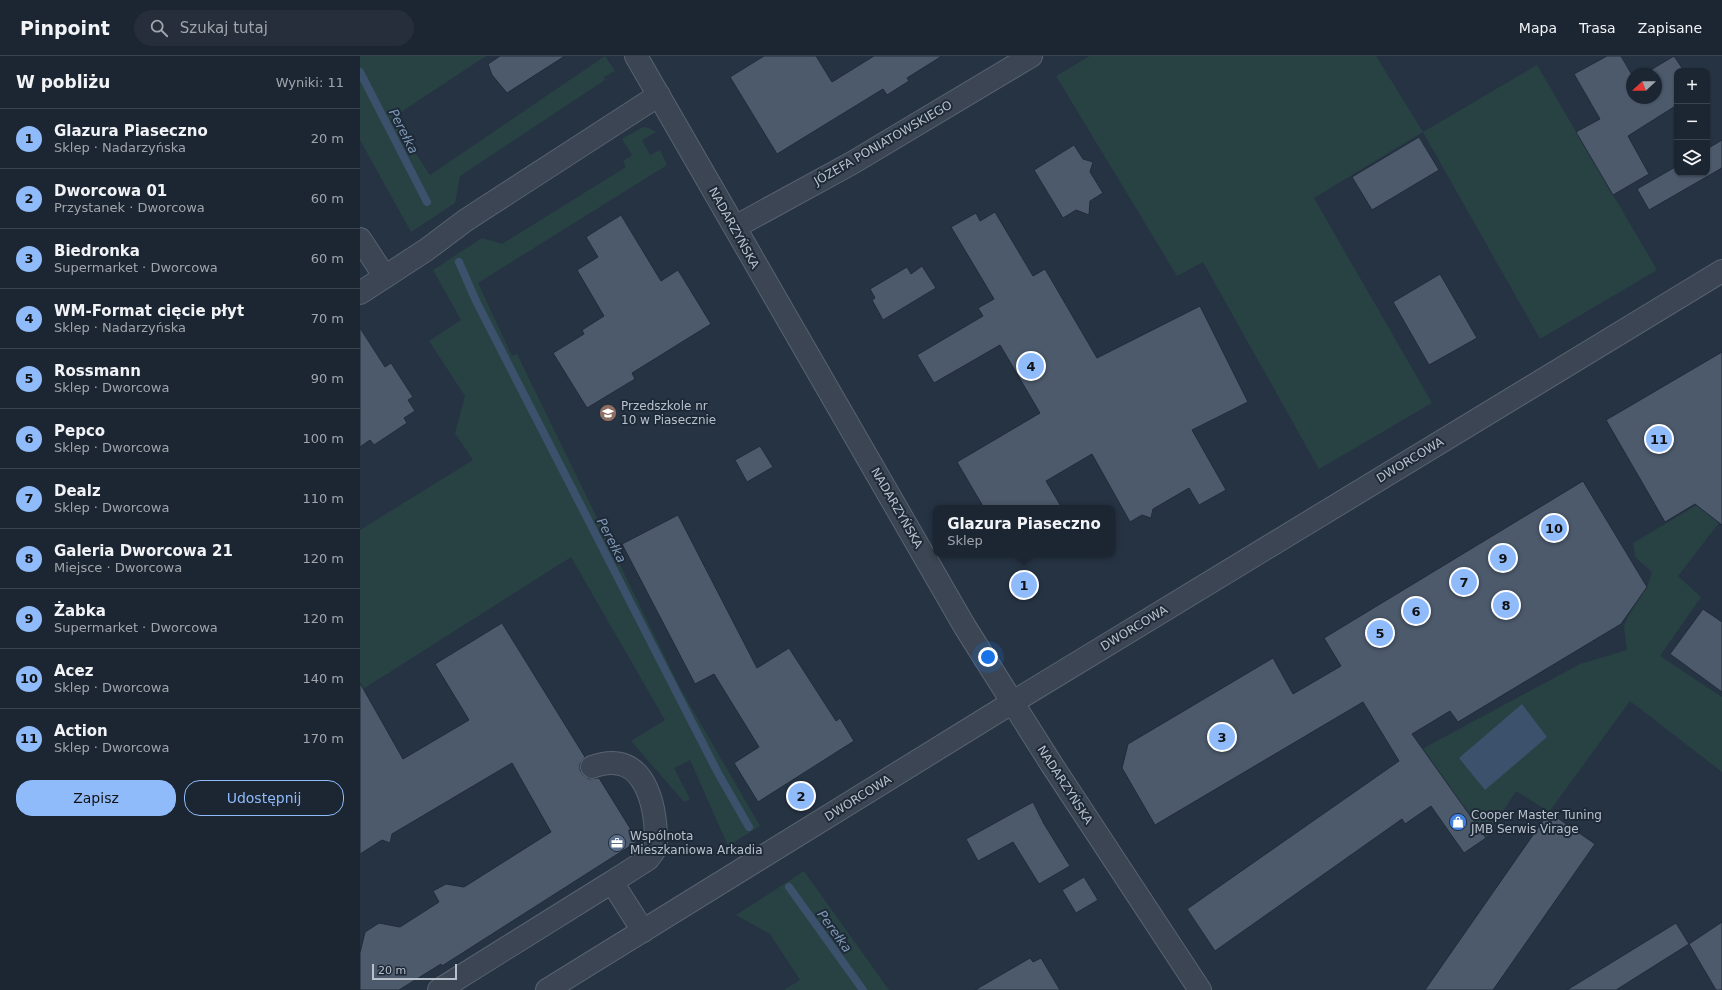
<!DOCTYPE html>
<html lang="pl">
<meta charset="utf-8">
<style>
body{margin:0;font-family:"DejaVu Sans",sans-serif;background:#252e3a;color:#f1f3f6}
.controls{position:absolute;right:12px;top:12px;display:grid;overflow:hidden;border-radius:8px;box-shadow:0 1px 3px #0004}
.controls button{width:36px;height:36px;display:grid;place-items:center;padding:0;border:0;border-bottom:1px solid #3a434d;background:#1c2632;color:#f1f3f6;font:20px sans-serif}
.compass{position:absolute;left:1266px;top:12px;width:36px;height:36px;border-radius:50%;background:#1c2632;box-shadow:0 1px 3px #0004;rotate:248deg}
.scale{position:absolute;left:12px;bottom:10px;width:85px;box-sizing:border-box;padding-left:4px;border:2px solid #b8c0cc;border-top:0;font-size:11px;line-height:14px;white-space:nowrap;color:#b8c0cc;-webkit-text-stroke:3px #1f2a38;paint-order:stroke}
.you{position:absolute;left:628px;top:601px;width:14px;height:14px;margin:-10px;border:3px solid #fff;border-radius:50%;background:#1a73e8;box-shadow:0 0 0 6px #1a73e833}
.badge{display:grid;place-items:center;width:26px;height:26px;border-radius:50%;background:#8fbbfb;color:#111;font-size:13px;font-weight:700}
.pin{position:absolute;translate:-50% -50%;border:2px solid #fff;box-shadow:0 1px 4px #0006}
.popup{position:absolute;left:573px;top:449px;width:182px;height:52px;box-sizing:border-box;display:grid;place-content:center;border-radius:8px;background:#1c2632;filter:drop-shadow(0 1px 3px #0005);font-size:13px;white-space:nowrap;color:#a0a5ac}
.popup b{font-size:15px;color:#f1f3f6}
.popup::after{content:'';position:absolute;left:50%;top:100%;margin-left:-8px;border:8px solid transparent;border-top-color:#1c2632}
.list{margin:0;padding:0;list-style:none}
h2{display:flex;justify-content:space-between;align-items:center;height:52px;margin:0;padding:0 16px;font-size:17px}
h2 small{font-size:13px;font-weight:400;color:#a0a5ac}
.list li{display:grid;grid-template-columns:26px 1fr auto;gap:12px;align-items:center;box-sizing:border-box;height:60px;padding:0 16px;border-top:1px solid #3a434d}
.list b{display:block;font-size:15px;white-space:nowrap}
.list p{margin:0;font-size:13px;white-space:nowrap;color:#a0a5ac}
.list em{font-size:13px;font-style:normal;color:#a0a5ac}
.actions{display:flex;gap:8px;padding:12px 16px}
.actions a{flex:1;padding:9px 0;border:1px solid #8fbbfb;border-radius:16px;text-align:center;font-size:14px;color:#8fbbfb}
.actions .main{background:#8fbbfb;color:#111}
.icon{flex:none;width:22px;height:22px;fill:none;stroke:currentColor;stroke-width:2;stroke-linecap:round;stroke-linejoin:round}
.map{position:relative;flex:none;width:1362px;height:934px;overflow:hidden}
header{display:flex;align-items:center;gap:24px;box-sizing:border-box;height:56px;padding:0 20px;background:#1c2632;border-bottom:1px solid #3a434d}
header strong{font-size:19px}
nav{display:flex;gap:22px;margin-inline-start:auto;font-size:14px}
.search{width:280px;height:36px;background:#252e3a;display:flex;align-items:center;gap:10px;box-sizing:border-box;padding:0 14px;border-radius:22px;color:#a0a5ac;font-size:15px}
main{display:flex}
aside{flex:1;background:#1c2632}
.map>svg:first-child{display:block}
.green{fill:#284244}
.water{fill:#3b516c}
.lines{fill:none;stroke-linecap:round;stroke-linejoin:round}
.stream{stroke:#3b516c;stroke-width:8}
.building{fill:#4c5a6c;stroke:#212c3a}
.minor-casing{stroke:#596370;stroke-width:24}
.tertiary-casing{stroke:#596370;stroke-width:24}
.minor{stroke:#3b4553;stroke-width:22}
.tertiary{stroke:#3b4553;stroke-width:22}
.labels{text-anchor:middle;stroke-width:4;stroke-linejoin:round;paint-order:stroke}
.street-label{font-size:12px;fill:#b8c0cc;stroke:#1f2a38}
.poi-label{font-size:12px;fill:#b8c0cc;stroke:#1f2a38;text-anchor:start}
.water-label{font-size:13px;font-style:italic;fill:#7e97b4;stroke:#1f2a38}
</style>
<header>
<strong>Pinpoint</strong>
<div class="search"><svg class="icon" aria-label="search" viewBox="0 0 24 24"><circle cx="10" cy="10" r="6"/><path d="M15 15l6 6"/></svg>Szukaj tutaj</div>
<nav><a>Mapa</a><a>Trasa</a><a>Zapisane</a></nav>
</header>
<main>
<aside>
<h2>W pobliżu<small>Wyniki: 11</small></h2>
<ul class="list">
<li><span class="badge">1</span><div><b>Glazura Piaseczno</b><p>Sklep · Nadarzyńska</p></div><em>20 m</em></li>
<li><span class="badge">2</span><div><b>Dworcowa 01</b><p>Przystanek · Dworcowa</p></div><em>60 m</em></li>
<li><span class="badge">3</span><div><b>Biedronka</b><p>Supermarket · Dworcowa</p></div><em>60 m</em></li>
<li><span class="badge">4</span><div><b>WM-Format cięcie płyt</b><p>Sklep · Nadarzyńska</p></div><em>70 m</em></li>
<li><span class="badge">5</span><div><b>Rossmann</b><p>Sklep · Dworcowa</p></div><em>90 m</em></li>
<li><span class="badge">6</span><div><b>Pepco</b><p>Sklep · Dworcowa</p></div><em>100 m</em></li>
<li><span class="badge">7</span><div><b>Dealz</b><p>Sklep · Dworcowa</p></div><em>110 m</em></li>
<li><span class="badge">8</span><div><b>Galeria Dworcowa 21</b><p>Miejsce · Dworcowa</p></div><em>120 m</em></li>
<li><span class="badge">9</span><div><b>Żabka</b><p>Supermarket · Dworcowa</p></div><em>120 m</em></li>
<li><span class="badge">10</span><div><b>Acez</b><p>Sklep · Dworcowa</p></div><em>140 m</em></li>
<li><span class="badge">11</span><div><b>Action</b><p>Sklep · Dworcowa</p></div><em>170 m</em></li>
</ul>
<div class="actions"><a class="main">Zapisz</a><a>Udostępnij</a></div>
</aside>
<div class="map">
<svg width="1362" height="934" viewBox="0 0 1362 934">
<rect width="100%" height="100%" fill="#263343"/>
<path class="green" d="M 0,0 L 126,0 L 32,62 L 70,119 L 245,0 L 255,15 L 244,21 L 245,24 L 100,120 L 95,147 L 51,176 L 0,84 Z
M 730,0 L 1016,0 L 1063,76 L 1177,9 L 1297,214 L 1180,283 L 1063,76 L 954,142 L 1072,347 L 959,413 L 843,206 L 817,220 L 696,20 Z
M 283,71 L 289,72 L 296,76 L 282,84 L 290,99 L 300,94 L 307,109 L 118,227 L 152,300 L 157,298 L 320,632 L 400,770 L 368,790 L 330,704 L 314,712 L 330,743 L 324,746 L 271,685 L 305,664 L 211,501 L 0,635 L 0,474 L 113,404 L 95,377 L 105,340 L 69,285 L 101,264 L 73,214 L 122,182 L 142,188 L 266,111 L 263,105 L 272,99 L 262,83 Z
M 1362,434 L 1362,463 L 1318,520 L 1341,541 L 1300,600 L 1362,641 L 1362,716 L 1270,645 L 1189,756 L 1156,735 L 1126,782 L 1062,693 L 1220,608 L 1267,594 L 1264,570 L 1268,560 L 1287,531 L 1292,516 L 1275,501 L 1273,487 Z
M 444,815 L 529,934 L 424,934 L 440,924 L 410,878 L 376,859 Z"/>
<path class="water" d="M 1162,648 L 1187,681 L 1125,734 L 1099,702 Z"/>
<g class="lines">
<path class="stream" d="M 0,16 L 67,146
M 99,206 L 116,245 L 358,717 L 389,771
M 429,831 L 503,934"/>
</g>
<path class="building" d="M 140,0 L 205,0 L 147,37 L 132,19 L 128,8 Z
M 404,0 L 456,0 L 472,26 L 514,0 L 582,0 L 547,22 L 549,25 L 527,39 L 523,33 L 417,98 L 370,21 Z
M 1247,0 L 1261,0 L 1272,19 L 1272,42 L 1296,42 L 1296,18 L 1284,18 L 1314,0 L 1324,15 L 1317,15 L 1317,49 L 1268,80 L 1289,118 L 1253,139 L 1216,76 L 1240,63 L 1214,18 Z
M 1059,81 L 1079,114 L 1012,154 L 992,121 Z
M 1362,84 L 1362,112 L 1289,154 L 1277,133 L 1317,110 L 1317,117 L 1347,117 L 1347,93 Z
M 714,89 L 723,103 L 733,106 L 730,116 L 743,137 L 730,145 L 729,159 L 716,154 L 703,162 L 674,114 Z
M 635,156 L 673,220 L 685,213 L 737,302 L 840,250 L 888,346 L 832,374 L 866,434 L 839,449 L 829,432 L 793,453 L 791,462 L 782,459 L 770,466 L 732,398 L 686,425 L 702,452 L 624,452 L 597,406 L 680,357 L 640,289 L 574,327 L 557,299 L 623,260 L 618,252 L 634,243 L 591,171 L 616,157 L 620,165 Z
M 261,159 L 301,225 L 318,214 L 351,268 L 272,317 L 275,323 L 227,352 L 193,297 L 224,278 L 222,274 L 244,260 L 217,214 L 238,201 L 226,181 Z
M 562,210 L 576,232 L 523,264 L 512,244 L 515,242 L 510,233 L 547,211 L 551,218 Z
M 1080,218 L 1117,282 L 1069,309 L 1033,246 Z
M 0,272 L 25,311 L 31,307 L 53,341 L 48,344 L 55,355 L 44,362 L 47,367 L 14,389 L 10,384 L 0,391 Z
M 1362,296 L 1362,469 L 1335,448 L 1305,466 L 1246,364 Z
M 400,390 L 413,411 L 387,426 L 375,404 Z
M 1223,425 L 1287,531 L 1261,568 L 1098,666 L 1090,655 L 1052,678 L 1126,782 L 1104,797 L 1071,750 L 1045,768 L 1042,763 L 855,895 L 827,853 L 1039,705 L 1003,646 L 795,769 L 762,712 L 768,688 L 913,602 L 933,638 L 981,610 L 964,582 Z
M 318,459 L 397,612 L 429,592 L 476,665 L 480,662 L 494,685 L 398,746 L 374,707 L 399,691 L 354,618 L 335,628 L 262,488 Z
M 1343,553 L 1362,566 L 1362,636 L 1310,598 Z
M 142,567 L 225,701 L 220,708 L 220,714 L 223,719 L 229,723 L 239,722 L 278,785 L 82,910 L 81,908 L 39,934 L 0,934 L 0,897 L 5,876 L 19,867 L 40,871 L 79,846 L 73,835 L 86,828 L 104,831 L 191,776 L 152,707 L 32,778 L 30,787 L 22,784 L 0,798 L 0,627 L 43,703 L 109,664 L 75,608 Z
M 673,746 L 684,768 L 710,810 L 679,828 L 653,786 L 618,805 L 606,783 Z
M 1189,756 L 1235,788 L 1133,934 L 1065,934 Z
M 724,821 L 738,844 L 716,857 L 702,834 Z
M 1362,866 L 1362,934 L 1356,934 L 1329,888 Z
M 1316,867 L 1329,888 L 1256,934 L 1207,934 Z
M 670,902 L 673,906 L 681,902 L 700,934 L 615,934 Z"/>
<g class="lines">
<defs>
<path id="minor" d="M 276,0 L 605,571 L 692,709 L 840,934
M 375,171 L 492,107 L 671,0
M 0,183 L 25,221
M 0,237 L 66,194 L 106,164 L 299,39
M 232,711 C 286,691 297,751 296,792 L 288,803 L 252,826
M 79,934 L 252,826 L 283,875"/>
<path id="tertiary" d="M 187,934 L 653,646 L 1362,215"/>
</defs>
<use href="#minor" class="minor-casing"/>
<use href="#tertiary" class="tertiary-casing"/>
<use href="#minor" class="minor"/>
<use href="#tertiary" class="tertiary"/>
</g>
<defs>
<symbol id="school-disc" viewBox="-11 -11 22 22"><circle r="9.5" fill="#8d6e63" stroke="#1f2a38"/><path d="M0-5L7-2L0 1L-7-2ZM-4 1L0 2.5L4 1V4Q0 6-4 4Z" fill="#fff"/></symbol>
<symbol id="shop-disc" viewBox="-11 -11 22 22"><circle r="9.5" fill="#3f7fe0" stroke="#1f2a38"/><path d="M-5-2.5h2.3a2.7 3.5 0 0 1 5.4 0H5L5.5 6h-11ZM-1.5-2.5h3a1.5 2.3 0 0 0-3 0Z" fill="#fff"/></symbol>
<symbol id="office-disc" viewBox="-11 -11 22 22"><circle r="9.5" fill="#5c6f8a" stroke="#1f2a38"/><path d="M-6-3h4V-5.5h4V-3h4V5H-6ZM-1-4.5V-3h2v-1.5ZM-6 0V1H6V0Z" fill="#fff"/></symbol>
</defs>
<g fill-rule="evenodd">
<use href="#school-disc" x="238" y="347" width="20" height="20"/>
<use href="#shop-disc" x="1088" y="756" width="20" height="20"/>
<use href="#office-disc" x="247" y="777" width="20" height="20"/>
</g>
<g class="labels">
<g class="street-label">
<text transform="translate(523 87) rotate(-30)" y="4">JÓZEFA PONIATOWSKIEGO</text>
<text transform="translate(374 172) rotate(61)" y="4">NADARZYŃSKA</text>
<text transform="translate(1050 404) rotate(-31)" y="4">DWORCOWA</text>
<text transform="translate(537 452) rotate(60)" y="4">NADARZYŃSKA</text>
<text transform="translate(774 572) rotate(-31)" y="4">DWORCOWA</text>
<text transform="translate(705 729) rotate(57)" y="4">NADARZYŃSKA</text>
<text transform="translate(498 742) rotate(-32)" y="4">DWORCOWA</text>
</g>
<g class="poi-label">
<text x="261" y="354">Przedszkole nr<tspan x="261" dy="14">10 w Piasecznie</tspan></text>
<text x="1111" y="763">Cooper Master Tuning<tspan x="1111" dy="14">JMB Serwis Virage</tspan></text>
<text x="270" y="784">Wspólnota<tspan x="270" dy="14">Mieszkaniowa Arkadia</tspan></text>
</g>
<g class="water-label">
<text transform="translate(44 75) rotate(63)" y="5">Perełka</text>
<text transform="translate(252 484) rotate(63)" y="5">Perełka</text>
<text transform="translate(475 875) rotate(54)" y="5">Perełka</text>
</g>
</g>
</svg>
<div class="controls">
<button>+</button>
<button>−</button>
<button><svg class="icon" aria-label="layers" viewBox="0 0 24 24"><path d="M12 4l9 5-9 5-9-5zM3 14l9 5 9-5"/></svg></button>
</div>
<svg class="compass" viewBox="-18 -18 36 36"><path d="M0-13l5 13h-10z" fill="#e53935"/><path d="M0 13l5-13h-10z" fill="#a0a5ac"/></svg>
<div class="scale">20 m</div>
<div class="you"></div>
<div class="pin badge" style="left:664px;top:529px">1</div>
<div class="popup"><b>Glazura Piaseczno</b>Sklep</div>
<div class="pin badge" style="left:441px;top:740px">2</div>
<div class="pin badge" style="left:862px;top:681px">3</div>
<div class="pin badge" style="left:671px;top:310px">4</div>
<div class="pin badge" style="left:1020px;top:577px">5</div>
<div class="pin badge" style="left:1056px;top:555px">6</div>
<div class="pin badge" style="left:1104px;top:526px">7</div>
<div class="pin badge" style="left:1146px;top:549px">8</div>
<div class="pin badge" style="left:1143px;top:502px">9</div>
<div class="pin badge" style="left:1194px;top:472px">10</div>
<div class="pin badge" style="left:1299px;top:383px">11</div>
</div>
</main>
